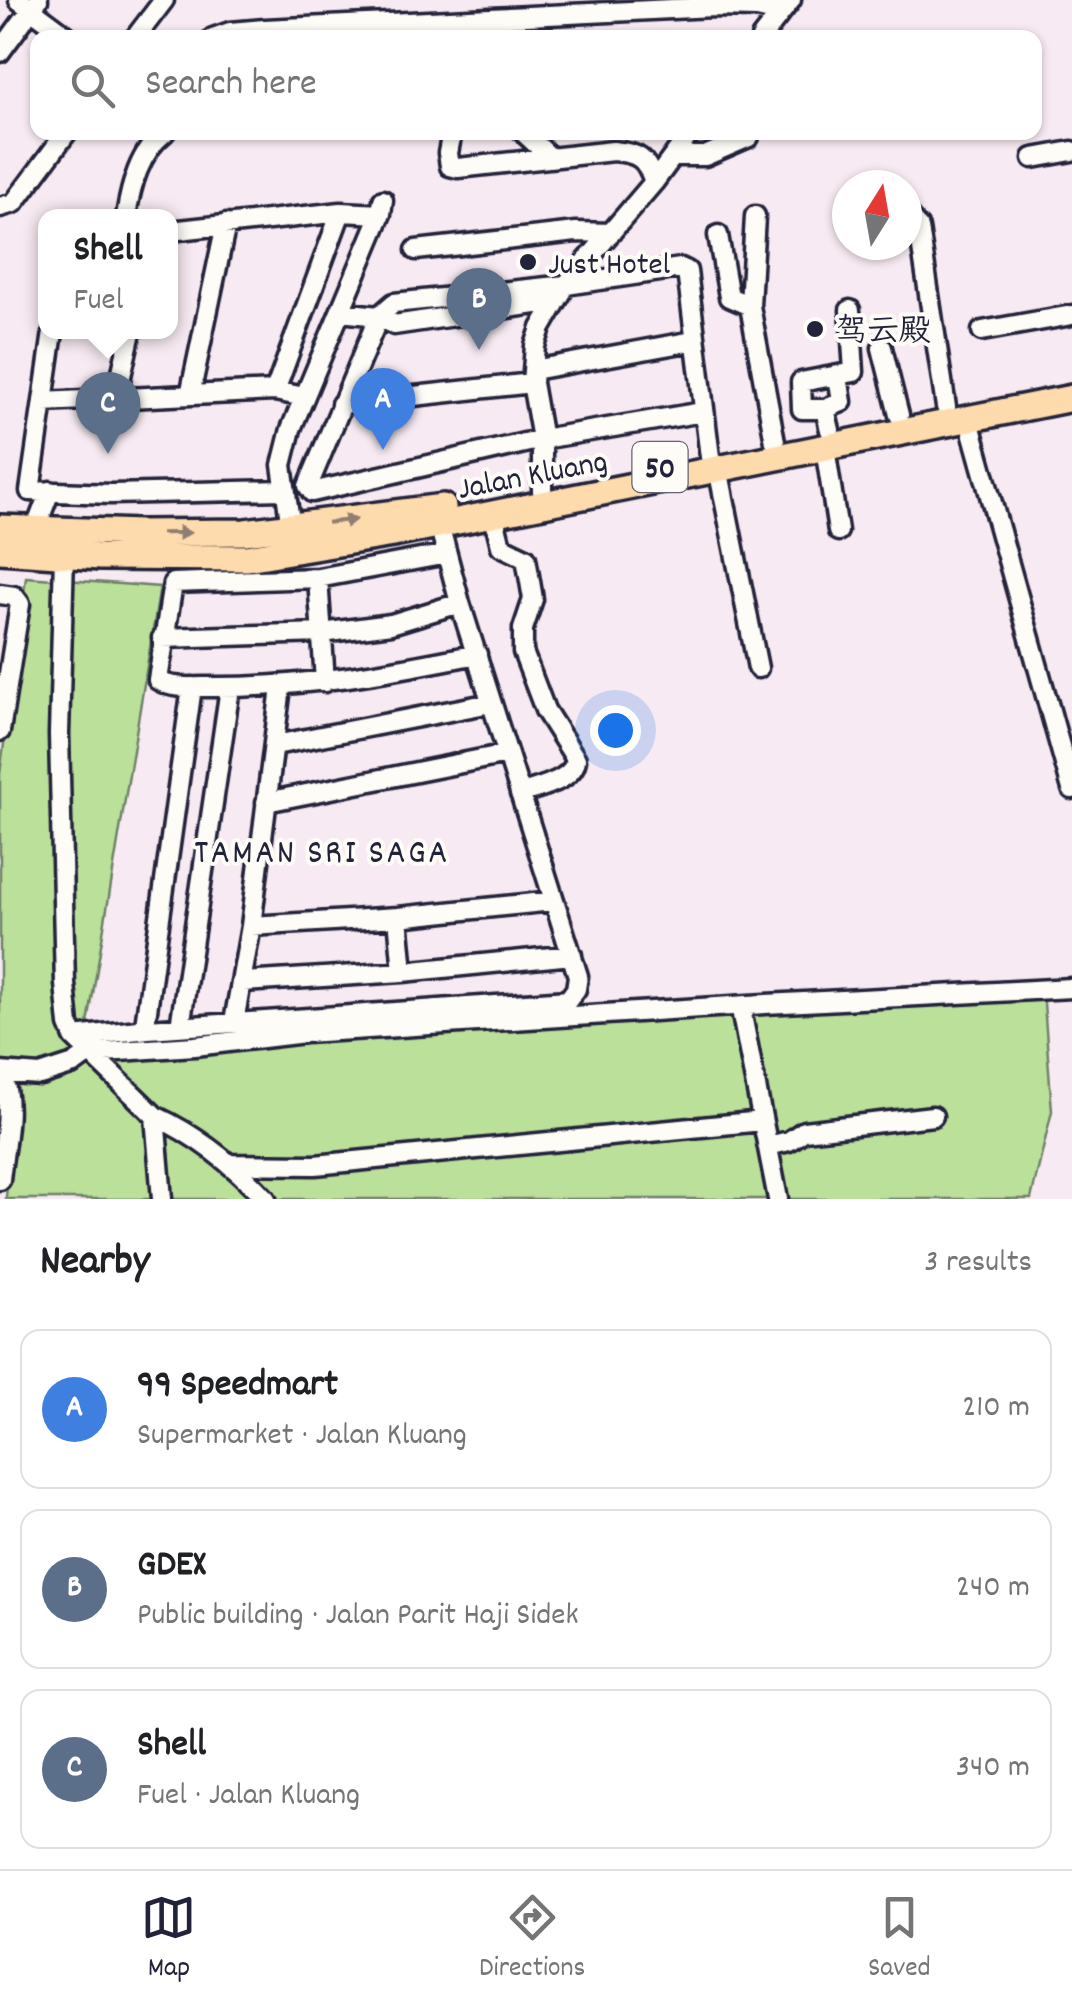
<!DOCTYPE html>
<meta charset="utf-8">
<style>
body{margin:0;font-family:Dekko,"LXGW WenKai TC",sans-serif;background:#f2f2f2;color:#202124}
.compass{position:absolute;left:832px;top:170px;width:90px;height:90px;border-radius:50%;background:#fff;box-shadow:0 2px 8px #0004;rotate:11deg}
.you{position:absolute;left:615px;top:730px;width:35px;height:35px;margin:-25px;border:8px solid #fff;border-radius:50%;background:#1a73e8;box-shadow:0 0 0 15px #1a73e833}
.badge{display:grid;place-items:center;width:65px;height:65px;border-radius:50%;background:#22223b;color:#fff;font-size:32px;font-weight:700}
.pin{position:absolute;translate:-50% -82px;filter:drop-shadow(0 2px 5px #0008)}
.pin::after{content:'';position:absolute;top:52px;width:35px;height:30px;background:inherit;clip-path:polygon(0 0,100% 0,50% 100%)}
.popup{position:absolute;left:38px;top:209px;width:140px;height:130px;box-sizing:border-box;display:grid;place-content:center;border-radius:20px;background:#fff;filter:drop-shadow(0 2px 8px #0005);font-size:32px;white-space:nowrap;color:#757577}
.popup b{font-size:38px;color:#202124}
.popup::after{content:'';position:absolute;left:50%;top:100%;margin-left:-20px;border:20px solid transparent;border-top-color:#fff}
.list{margin:0;padding:0;list-style:none}
h2{display:flex;justify-content:space-between;align-items:center;height:130px;margin:0;padding:0 40px;font-size:42px}
h2 small{font-size:32px;font-weight:400;color:#757577}
.list li{display:grid;grid-template-columns:65px 1fr auto;gap:30px;align-items:center;box-sizing:border-box;height:160px;margin:0 20px 20px;padding:0 20px;border:2px solid #e0e0e0;border-radius:20px}
.list b{display:block;font-size:38px;white-space:nowrap}
.list p{margin:0;font-size:32px;white-space:nowrap;color:#757577}
.list em{font-size:32px;font-style:normal;color:#757577}
.icon{flex:none;width:55px;height:55px;fill:none;stroke:currentColor;stroke-width:2;stroke-linecap:round;stroke-linejoin:round}
.map{position:relative;flex:none;width:1072px;height:1199px;overflow:hidden}
.search{position:absolute;background:#fff;box-shadow:0 2px 8px #0004;left:30px;right:30px;top:30px;height:110px;display:flex;align-items:center;gap:25px;box-sizing:border-box;padding:0 35px;border-radius:20px;color:#757577;font-size:38px}
.sheet{height:670px;background:#fff}
nav{display:flex;justify-content:space-around;align-items:center;box-sizing:border-box;height:140px;border-top:2px solid #e0e0e0;background:#fff;font-size:28px;color:#757577}
nav a{display:grid;justify-items:center;gap:5px}
nav .on{color:#22223b}
.map>svg:first-child{display:block}
.green{fill:#bbe09a;stroke:#6e816a;stroke-width:2.5}
.lines{fill:none;stroke-linecap:round;stroke-linejoin:round}
.minor-casing{stroke:#22223b;stroke-width:25}
.highway-casing{stroke:#22223b;stroke-width:32}
.minor{stroke:#fdfcf7;stroke-width:18}
.highway{stroke:#fedbac;stroke-width:25}
.oneway{fill:#907e74}
.poi-dot{fill:#22223b;stroke:#fdfcf7;stroke-width:4}
.labels{text-anchor:middle;stroke-width:8;stroke-linejoin:round;paint-order:stroke}
.shield{fill:#fdfcf7;stroke:#646373;stroke-width:2.5}
.shield-label{font-size:30px;font-weight:bold;fill:#22223b}
.poi-label{font-size:32px;fill:#22223b;stroke:#fdfcf7;text-anchor:start}
.street-label{font-size:32px;fill:#22223b;stroke:#fdfcf7}
.neighbourhood-label{font-size:35px;letter-spacing:2.5px;fill:#22223b;stroke:#fdfcf7}
</style>
<div class="map">
<svg width="1072" height="1199" viewBox="0 0 1072 1199">
<rect width="100%" height="100%" fill="#f8eaf2"/>
<filter id="ink" filterUnits="userSpaceOnUse"><feTurbulence type="fractalNoise" baseFrequency=".01" numOctaves="2"/><feDisplacementMap in="SourceGraphic" scale="20" xChannelSelector="R" yChannelSelector="G"/><feConvolveMatrix kernelMatrix="1 2 1 2 8 2 1 2 1" color-interpolation-filters="sRGB"/></filter>
<g filter="url(#ink)">
<path class="green" d="M 26,577 L 160,587 L 86,1036 L 99,1050 L 1043,989 L 1052,1111 L 1031,1199 L 6,1199 L 14,1067 L 0,1063 L 0,774 Z"/>
<g class="lines">
<defs>
<path id="minor" d="M 19,0 L 70,38
M 135,38 L 164,0
M 213,38 L 230,32 L 265,29 L 713,7 L 757,8 L 780,13
M 761,38 L 791,0
M 0,52 L 38,0
M 452,132 L 448,153 L 450,166 L 458,168 L 613,151 C 639,153 646,158 654,182
M 523,132 L 549,156
M 674,156 L 705,156 L 749,137
M 1033,158 L 1072,151
M 0,207 L 14,203 L 67,132
M 907,215 L 919,228 L 946,407
M 126,216 C 131,186 139,152 165,132
M 755,216 L 750,306 L 775,442
M 170,231 L 341,212 L 381,214
M 718,235 L 729,297 L 750,306
M 416,250 L 576,232 L 611,233
M 340,312 L 379,316 L 394,325 L 556,301
M 982,331 L 1072,315
M 53,332 L 30,491 L 111,494 L 283,490
M 882,348 L 899,415
M 533,370 L 693,341
M 275,391 L 341,212
M 190,395 L 226,224
M 116,398 L 131,332
M 43,402 L 275,391 L 304,397
M 341,404 L 532,383
M 825,409 L 842,402 L 838,376
M 703,412 L 542,439 L 312,492 L 308,486 L 379,316 L 394,303 L 566,285 L 681,268 L 687,271 L 710,457
M 968,417 L 1072,789
M 830,430 L 825,409 L 802,409 L 801,382 L 854,372 L 850,310
M 825,448 L 838,531
M 718,468 L 758,668
M 542,491 L 542,439 L 532,383 L 535,346 L 541,328 L 566,285 L 654,182 L 691,132
M 493,514 L 501,546 L 526,558 L 533,599 L 523,629 L 523,652 L 545,710 L 576,759 C 574,781 538,787 520,794
M 291,528 L 282,465 L 291,429 L 381,214 L 383,200
M 35,530 L 50,491
M 447,554 L 318,578 L 173,583 L 158,680 C 171,689 194,687 210,687 C 301,688 388,672 477,654
M 64,555 L 59,734 L 65,984 L 69,1025 L 74,1037 L 155,1116 L 162,1199
M 318,578 L 325,682
M 0,594 L 14,596 L 20,604 L 0,731
M 162,638 L 322,633 L 391,624 L 460,603
M 192,687 L 145,1025 L 148,1029 L 568,1000 L 576,989 L 578,976 L 460,603 L 439,524
M 275,745 L 491,703
M 266,802 L 507,754
M 398,917 L 403,972
M 251,926 L 398,917 L 553,901
M 243,982 L 403,972 L 572,955
M 234,1022 L 251,926 L 281,687
M 180,1027 L 230,688
M 74,1037 L 148,1029
M 0,1072 L 40,1075 L 74,1064 L 89,1053 L 195,1046 L 305,1033 L 748,1005
M 0,1072 C 16,1102 3,1147 0,1180
M 155,1116 C 198,1136 233,1164 266,1199
M 768,1146 L 789,1141 L 804,1131 L 933,1116
M 230,1164 L 315,1165 L 762,1121
M 778,1199 L 742,1015 L 748,1005 L 1072,988"/>
<path id="highway" d="M 0,528 L 140,533 L 245,532 L 443,507
M 0,550 L 100,557 L 247,558 L 393,534 L 1072,398"/>
</defs>
<use href="#minor" class="minor-casing"/>
<use href="#highway" class="highway-casing"/>
<use href="#minor" class="minor"/>
<use href="#highway" class="highway"/>
</g>
<defs><path id="oneway-solid" d="M-6-.8H1V-3.2L6.5 0L1 3.2V.8H-6Z" transform="scale(2.5)"/></defs>
<g class="oneway">
<use href="#oneway-solid" transform="translate(342 521) rotate(-7)"/>
<use href="#oneway-solid" transform="translate(176 533) rotate(-1)"/>
</g>
</g>
<g class="poi-dot">
<circle cx="528" cy="262" r="10"/>
<circle cx="815" cy="329" r="10"/>
</g>
<g class="labels">
<rect class="shield" x="632.5" y="442" width="55" height="50" rx="8"/>
<g class="shield-label">
<text x="660" y="477">50</text>
</g>
<g class="poi-label">
<text x="548" y="273">Just Hotel</text>
<text x="835" y="340">驾云殿</text>
</g>
<g class="street-label">
<text transform="translate(532 473) rotate(-11)" y="11">Jalan Kluang</text>
</g>
<g class="neighbourhood-label">
<text x="322" y="862">TAMAN SRI SAGA</text>
</g>
</g>
</svg>
<svg class="compass" viewBox="-18 -18 36 36"><path d="M0-13l5 13h-10z" fill="#e53935"/><path d="M0 13l5-13h-10z" fill="#757577"/></svg>
<div class="you"></div>
<div class="pin badge" style="left:383px;top:450px;background:#3f7fe0">A</div>
<div class="pin badge" style="left:479px;top:350px;background:#5c6f8a">B</div>
<div class="pin badge" style="left:108px;top:454px;background:#5c6f8a">C</div>
<div class="popup"><b>Shell</b>Fuel</div>
<div class="search"><svg class="icon" aria-label="search" viewBox="0 0 24 24"><circle cx="10" cy="10" r="6"/><path d="M15 15l6 6"/></svg>Search here</div>
</div>
<section class="sheet">
<h2>Nearby<small>3 results</small></h2>
<ul class="list">
<li><span class="badge" style="background:#3f7fe0">A</span><div><b>99 Speedmart</b><p>Supermarket · Jalan Kluang</p></div><em>210 m</em></li>
<li><span class="badge" style="background:#5c6f8a">B</span><div><b>GDEX</b><p>Public building · Jalan Parit Haji Sidek</p></div><em>240 m</em></li>
<li><span class="badge" style="background:#5c6f8a">C</span><div><b>Shell</b><p>Fuel · Jalan Kluang</p></div><em>340 m</em></li>
</ul>
</section>
<nav>
<a class="on"><svg class="icon" aria-label="map" viewBox="0 0 24 24"><path d="M3 6l6-2 6 2 6-2v14l-6 2-6-2-6 2zM9 4v14M15 6v14"/></svg>Map</a>
<a><svg class="icon" aria-label="directions" viewBox="0 0 24 24"><path d="M12 3l9 9-9 9-9-9zM9 14v-3h6M13 9l2 2-2 2"/></svg>Directions</a>
<a><svg class="icon" aria-label="saved" viewBox="0 0 24 24"><path d="M7 4h10v16l-5-4-5 4z"/></svg>Saved</a>
</nav>
